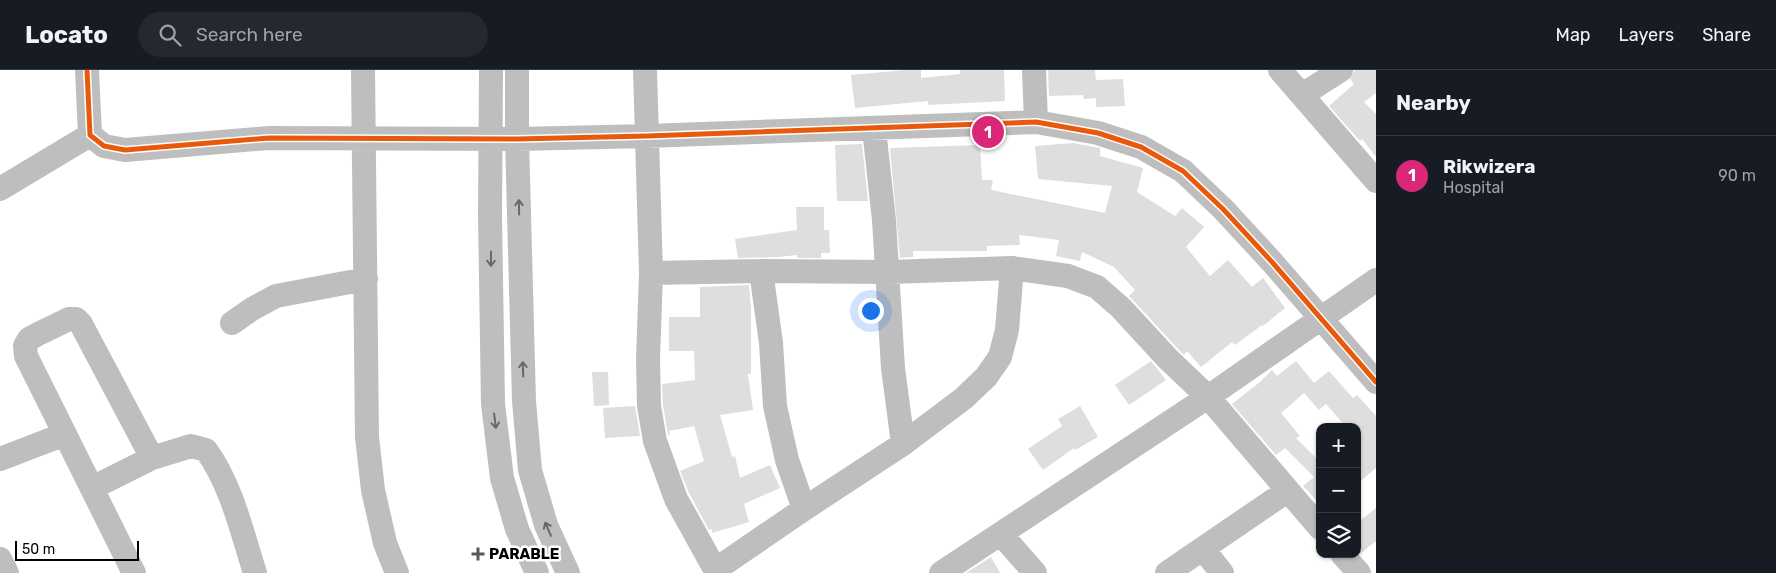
<!DOCTYPE html>
<meta charset="utf-8">
<style>
body{margin:0;font-family:Rubik,sans-serif;background:#242831;color:#f1f3f6}
.controls{position:absolute;right:15px;bottom:15px;display:grid;overflow:hidden;border-radius:10px;box-shadow:0 1px 4px #0004}
.controls button{width:45px;height:45px;display:grid;place-items:center;padding:0;border:0;border-bottom:1px solid #363941;background:#171b24;color:#f1f3f6;font:25px sans-serif}
.scale{position:absolute;left:15px;bottom:12px;width:124px;box-sizing:border-box;padding-left:5px;border:2px solid #000;border-top:0;font-size:14px;line-height:18px;white-space:nowrap;color:#000;-webkit-text-stroke:4px #fff;paint-order:stroke}
.you{position:absolute;left:870px;top:240px;width:18px;height:18px;margin:-12px;border:4px solid #fff;border-radius:50%;background:#1a73e8;box-shadow:0 0 0 8px #1a73e833}
.badge{display:grid;place-items:center;width:32px;height:32px;border-radius:50%;background:#db2777;color:#fff;font-size:16px;font-weight:700}
.pin{position:absolute;translate:-50% -50%;border:2px solid #fff;box-shadow:0 1px 5px #0006}
.list{margin:0;padding:0;list-style:none}
h2{display:flex;justify-content:space-between;align-items:center;height:65px;margin:0;padding:0 20px;font-size:21px}
h2 small{font-size:16px;font-weight:400;color:#9ea1a6}
.list li{display:grid;grid-template-columns:32px 1fr auto;gap:15px;align-items:center;box-sizing:border-box;height:80px;padding:0 20px;border-top:1px solid #363941}
.list b{display:block;font-size:19px;white-space:nowrap}
.list p{margin:0;font-size:16px;white-space:nowrap;color:#9ea1a6}
.list em{font-size:16px;font-style:normal;color:#9ea1a6}
.icon{flex:none;width:28px;height:28px;fill:none;stroke:currentColor;stroke-width:2;stroke-linecap:round;stroke-linejoin:round}
.map{position:relative;flex:none;width:1376px;height:503px;overflow:hidden}
header{display:flex;align-items:center;gap:30px;box-sizing:border-box;height:70px;padding:0 25px;background:#171b24;border-bottom:1px solid #363941}
header strong{font-size:24px}
nav{display:flex;gap:28px;margin-inline-start:auto;font-size:18px}
.search{width:350px;height:45px;background:#242831;display:flex;align-items:center;gap:12px;box-sizing:border-box;padding:0 18px;border-radius:28px;color:#9ea1a6;font-size:19px}
main{display:flex}
aside{flex:1;background:#171b24}
.map>svg:first-child{display:block}
.building{fill:#dedede}
.lines{fill:none;stroke-linecap:round;stroke-linejoin:round}
.minor{stroke:#bebebe;stroke-width:24}
.cycleway-casing{stroke:#fff;stroke-width:8}
.cycleway{stroke:#e8590c;stroke-width:5}
.oneway{stroke:#686868}
.poi-dot{fill:#595959;stroke:#fff;stroke-width:2}
.labels{text-anchor:middle;stroke-width:5;stroke-linejoin:round;paint-order:stroke}
.poi-label{font-size:15px;font-weight:bold;fill:#000;stroke:#fff;text-anchor:start}
</style>
<header>
<strong>Locato</strong>
<div class="search"><svg class="icon" aria-label="search" viewBox="0 0 24 24"><circle cx="10" cy="10" r="6"/><path d="M15 15l6 6"/></svg>Search here</div>
<nav><a>Map</a><a>Layers</a><a>Share</a></nav>
</header>
<main>
<div class="map">
<svg width="1376" height="503" viewBox="0 0 1376 503">
<rect width="100%" height="100%" fill="#fff"/>
<path class="building" d="M 905,0 L 921,0 L 921,8 L 960,4 L 960,0 L 1004,0 L 1005,31 L 928,35 L 928,31 L 855,38 L 851,5 Z
M 1048,0 L 1095,0 L 1096,10 L 1123,9 L 1125,36 L 1096,37 L 1096,28 L 1084,29 L 1083,25 L 1049,26 Z
M 1355,0 L 1376,0 L 1376,23 L 1364,32 L 1376,44 L 1376,87 L 1362,69 L 1360,71 L 1329,36 L 1354,14 L 1350,9 Z
M 1073,73 L 1100,78 L 1100,86 L 1143,98 L 1137,122 L 1175,146 L 1182,138 L 1204,157 L 1186,177 L 1210,206 L 1228,190 L 1252,217 L 1263,208 L 1285,238 L 1263,256 L 1262,255 L 1235,275 L 1232,272 L 1201,297 L 1187,281 L 1184,285 L 1180,281 L 1129,226 L 1135,220 L 1114,197 L 1082,182 L 1080,191 L 1056,186 L 1059,170 L 1019,165 L 1020,175 L 987,176 L 987,181 L 913,181 L 913,187 L 900,188 L 890,78 L 980,75 L 982,110 L 993,110 L 991,120 L 1105,143 L 1112,116 L 1038,109 L 1035,76 Z
M 862,74 L 868,131 L 837,131 L 835,75 Z
M 796,137 L 824,137 L 824,160 L 829,160 L 830,183 L 821,183 L 821,188 L 797,188 L 797,185 L 778,187 L 738,188 L 735,169 L 797,160 Z
M 749,215 L 751,238 L 751,304 L 748,304 L 753,340 L 720,345 L 732,387 L 735,386 L 740,408 L 770,395 L 780,418 L 744,434 L 749,452 L 712,463 L 712,459 L 709,460 L 689,423 L 680,401 L 704,391 L 694,356 L 669,361 L 670,365 L 668,365 L 663,335 L 662,314 L 695,310 L 694,281 L 669,281 L 669,247 L 700,247 L 700,217 Z
M 1151,291 L 1166,310 L 1129,335 L 1115,315 Z
M 1296,291 L 1314,313 L 1329,301 L 1353,328 L 1357,325 L 1376,346 L 1376,398 L 1357,414 L 1357,357 L 1346,357 L 1326,334 L 1319,340 L 1304,323 L 1281,343 L 1300,366 L 1296,368 L 1320,392 L 1320,434 L 1303,416 L 1314,407 L 1285,378 L 1276,385 L 1232,334 L 1260,312 L 1272,300 L 1277,306 Z
M 592,302 L 608,302 L 609,335 L 594,336 Z
M 635,336 L 640,366 L 605,368 L 603,338 Z
M 1080,336 L 1098,367 L 1075,380 L 1074,378 L 1043,400 L 1028,379 L 1062,356 L 1058,349 Z
M 1376,438 L 1376,471 L 1360,484 L 1357,480 L 1357,453 Z
M 991,487 L 1000,503 L 966,503 Z"/>
<g class="lines">
<path class="minor" d="M 87,0 L 90,65 L 104,76 L 125,80 L 269,68 L 517,69 L 647,66 L 1036,52 L 1098,63 L 1141,77 L 1183,101 L 1223,139 L 1272,192 L 1376,312
M 363,0 L 367,367 L 373,420 L 385,473 L 397,503
M 491,0 L 490,145 L 493,334 L 502,408 L 517,459 L 537,503
M 517,0 L 517,69 L 524,331 L 530,400 L 546,455 L 568,503
M 645,0 L 651,203 L 648,289 L 649,336 L 655,371 L 676,429 L 717,503
M 1034,0 L 1036,52
M 1280,0 L 1376,111
M 1302,25 L 1341,0
M 874,59 L 884,150 L 893,298 L 903,374
M 0,119 L 90,65
M 761,201 L 771,273 L 775,336 L 787,390 L 804,439
M 651,203 L 761,201 L 888,202 L 1012,198 L 1068,206 L 1097,217 L 1121,238 L 1168,289 L 1208,327 L 1320,458
M 232,253 L 252,239 L 276,226 L 366,209
M 0,389 L 65,364
M 92,418 L 152,388 L 191,376 L 206,380 C 231,414 242,462 255,503
M 1001,464 L 1035,503
M 1203,479 L 1222,503
M 1342,484 L 1359,503
M 0,489 L 7,503
M 715,500 L 804,439 L 903,374 L 964,328 L 986,307 L 1000,287 L 1007,260 L 1012,198
M 134,503 L 26,286 L 25,276 L 29,269 L 38,264 L 69,249 L 76,249 L 81,254 L 152,388
M 941,503 L 1208,327 L 1376,210
M 1167,503 L 1287,421"/>
<defs>
<path id="cycleway" d="M 87,0 L 90,65 L 104,76 L 125,80 L 269,68 L 517,69 L 647,66 L 1036,52 L 1098,63 L 1141,77 L 1183,101 L 1223,139 L 1272,192 L 1376,312"/>
</defs>
<use href="#cycleway" class="cycleway-casing"/>
<use href="#cycleway" class="cycleway"/>
</g>
<defs><path id="oneway-shaft" d="M-6 0H5M1.5-3L5.5 0L1.5 3" fill="none" stroke-width="1.6" stroke-linecap="round" stroke-linejoin="round" transform="scale(1.25)"/></defs>
<g class="oneway">
<use href="#oneway-shaft" transform="translate(519 137) rotate(-91)"/>
<use href="#oneway-shaft" transform="translate(491 189) rotate(90)"/>
<use href="#oneway-shaft" transform="translate(523 299) rotate(-92)"/>
<use href="#oneway-shaft" transform="translate(495 351) rotate(83)"/>
<use href="#oneway-shaft" transform="translate(548 459) rotate(-113)"/>
</g>
<path class="poi-dot" d="M475.5 476.5h5v5h5v5h-5v5h-5v-5h-5v-5h5z"/>
<g class="labels">
<g class="poi-label">
<text x="489" y="489">PARABLE</text>
</g>
</g>
</svg>
<div class="controls">
<button>+</button>
<button>−</button>
<button><svg class="icon" aria-label="layers" viewBox="0 0 24 24"><path d="M12 4l9 5-9 5-9-5zM3 14l9 5 9-5"/></svg></button>
</div>
<div class="scale">50 m</div>
<div class="you"></div>
<div class="pin badge" style="left:988px;top:62px">1</div>
</div>
<aside>
<h2>Nearby<small></small></h2>
<ul class="list">
<li><span class="badge">1</span><div><b>Rikwizera</b><p>Hospital</p></div><em>90 m</em></li>
</ul>
</aside>
</main>
